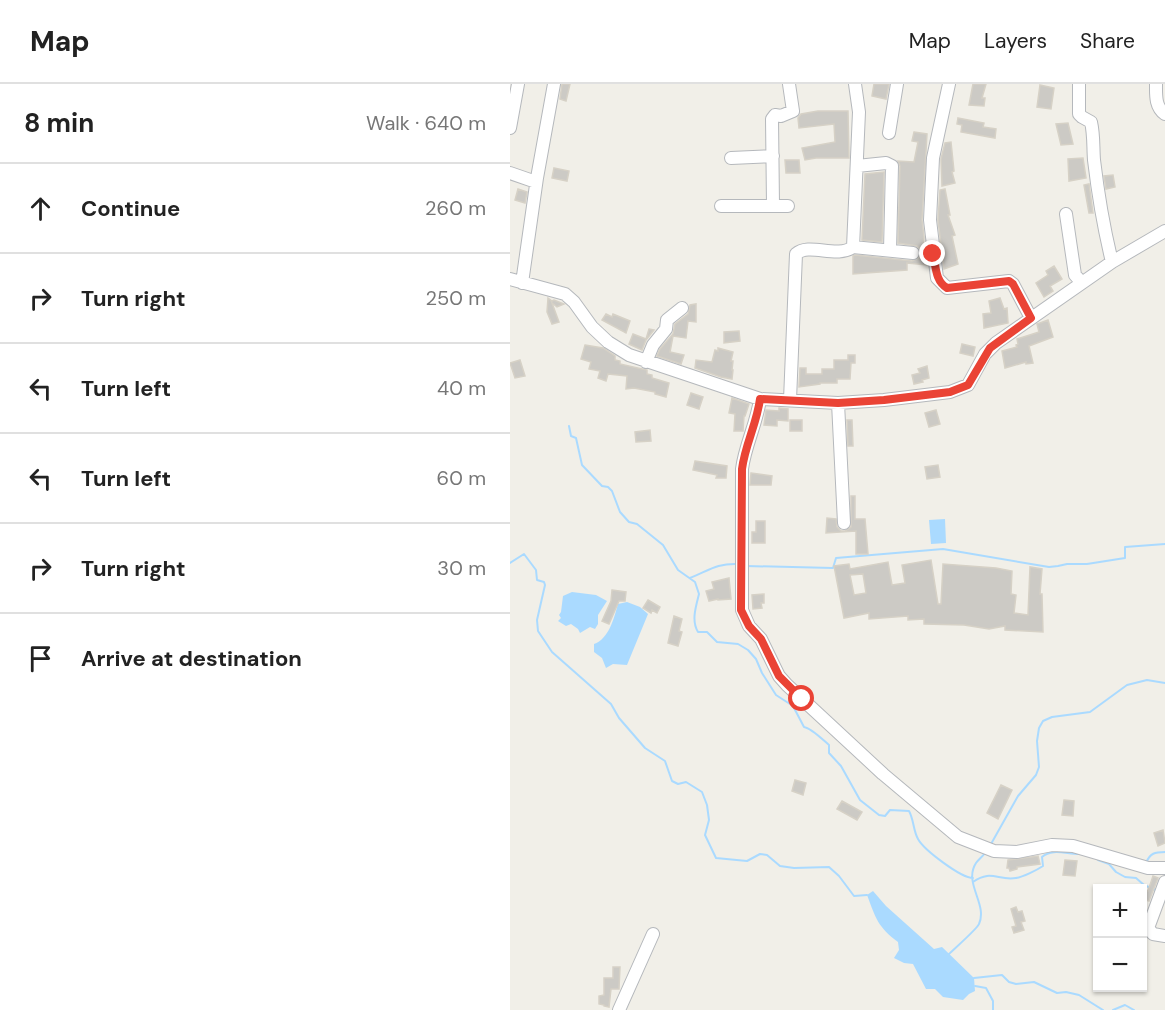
<!DOCTYPE html>
<meta charset="utf-8">
<style>
body{margin:0;font-family:"DM Sans",sans-serif;background:#f6f6f6;color:#222}
.controls{position:absolute;right:18px;bottom:18px;display:grid;overflow:hidden;border-radius:0px;box-shadow:0 2px 4px #0004}
.controls button{width:54px;height:54px;display:grid;place-items:center;padding:0;border:0;border-bottom:2px solid #e0e0e0;background:#fff;color:#222;font:30px sans-serif}
.stop{position:absolute;width:18px;height:18px;margin:-14px;border:4px solid #ea4335;border-radius:50%;background:#fff}
.stop.end{background:#ea4335;border-color:#fff;box-shadow:0 2px 6px #0008}
.list{margin:0;padding:0;list-style:none}
h2{display:flex;justify-content:space-between;align-items:center;height:78px;margin:0;padding:0 24px;font-size:26px}
h2 small{font-size:20px;font-weight:400;color:#767676}
.list li{display:grid;grid-template-columns:39px 1fr auto;gap:18px;align-items:center;box-sizing:border-box;height:90px;padding:0 24px;border-top:2px solid #e0e0e0}
.list b{display:block;font-size:22px;white-space:nowrap}
.list em{font-size:20px;font-style:normal;color:#767676}
.icon{flex:none;width:33px;height:33px;fill:none;stroke:currentColor;stroke-width:2;stroke-linecap:round;stroke-linejoin:round}
.map{position:relative;flex:none;width:655px;height:926px;overflow:hidden}
header{display:flex;align-items:center;gap:36px;box-sizing:border-box;height:84px;padding:0 30px;background:#fff;border-bottom:2px solid #e0e0e0}
header strong{font-size:28px}
nav{display:flex;gap:33px;margin-inline-start:auto;font-size:21px}
main{display:flex}
aside{flex:1;background:#fff}
.map>svg:first-child{display:block}
.water{fill:#aadaff}
.lines{fill:none;stroke-linecap:round;stroke-linejoin:round}
.stream{stroke:#aadaff;stroke-width:2}
.building{fill:#cccac5;stroke:#d6d1c6;stroke-width:1.5;fill-rule:evenodd}
.minor-casing{stroke:#b5b8bc;stroke-width:14}
.minor{stroke:#fff;stroke-width:12}
.route{stroke:#ea4335;stroke-width:8}
</style>
<header>
<strong>Map</strong>
<nav><a>Map</a><a>Layers</a><a>Share</a></nav>
</header>
<main>
<aside>
<h2>8 min<small>Walk · 640 m</small></h2>
<ul class="list">
<li><svg class="icon" aria-label="ahead" viewBox="0 0 24 24"><path d="M12 20V5M6 11l6-6 6 6"/></svg><div><b>Continue</b></div><em>260 m</em></li>
<li><svg class="icon" aria-label="right" viewBox="0 0 24 24"><path d="M7 20v-9h11M14 6l5 5-5 5"/></svg><div><b>Turn right</b></div><em>250 m</em></li>
<li><svg class="icon" aria-label="left" viewBox="0 0 24 24"><path d="M17 20v-9H6M10 6l-5 5 5 5"/></svg><div><b>Turn left</b></div><em>40 m</em></li>
<li><svg class="icon" aria-label="left" viewBox="0 0 24 24"><path d="M17 20v-9H6M10 6l-5 5 5 5"/></svg><div><b>Turn left</b></div><em>60 m</em></li>
<li><svg class="icon" aria-label="right" viewBox="0 0 24 24"><path d="M7 20v-9h11M14 6l5 5-5 5"/></svg><div><b>Turn right</b></div><em>30 m</em></li>
<li><svg class="icon" aria-label="arrive" viewBox="0 0 24 24"><path d="M6 21V4h12l-3 4 3 4H6"/></svg><div><b>Arrive at destination</b></div></li>
</ul>
</aside>
<div class="map">
<svg width="655" height="926" viewBox="0 0 655 926">
<rect width="100%" height="100%" fill="#f1efe8"/>
<path class="water" d="M 435,435 L 436,459 L 421,460 L 419,436 Z
M 62,508 L 86,511 L 97,517 L 88,531 L 88,540 L 85,545 L 80,543 L 70,549 L 68,545 L 61,540 L 56,542 L 48,537 L 51,534 L 49,531 L 51,528 L 53,512 Z
M 117,518 L 130,523 L 138,530 L 117,581 L 103,580 L 96,584 L 92,574 L 84,568 L 84,560 C 99,555 104,534 108,520 Z
M 363,807 L 376,822 L 424,865 L 432,863 L 464,894 L 465,907 L 459,910 L 453,916 L 433,913 L 425,905 L 416,905 L 403,880 L 394,879 L 384,874 L 389,866 L 388,858 C 368,843 366,835 357,811 Z"/>
<g class="lines">
<path class="stream" d="M 59,342 L 61,352 L 66,354 L 72,381 L 92,402 L 98,403 L 102,407 L 110,428 L 119,438 L 127,440 L 153,461 L 168,486 L 185,498 L 189,510 C 186,522 181,537 188,548 L 197,548 L 207,558 L 228,560 L 238,566 L 246,575 L 252,589 L 266,611 L 283,622 L 294,643 C 301,644 312,655 319,661 L 319,669 L 331,682 L 350,716 L 369,731 L 375,732 L 380,726 L 399,727 C 404,736 403,746 408,755 C 414,766 451,794 463,794
M 0,479 L 14,470 L 26,486 L 27,496 L 34,498 L 35,501 L 27,536 L 28,547 L 42,568 L 101,620 L 109,634 L 135,664 L 155,677 L 162,697 L 168,700 L 176,698 L 192,708 L 197,721 L 199,736 L 195,751 L 206,774 L 237,777 L 250,770 L 257,771 L 270,782 L 284,784 L 319,783 L 329,792 L 344,812 L 357,811
M 236,482 L 323,484 L 326,474 L 433,465 L 539,483 L 548,482 L 557,480 L 577,480 L 615,474 L 615,463 L 655,460
M 180,494 C 198,487 207,479 228,480
M 481,760 L 508,712 L 526,691 L 529,683 L 527,657 L 529,644 L 533,637 L 542,633 L 580,628 L 617,601 L 637,596 L 655,599
M 588,776 L 599,780 L 606,788 L 615,793 L 626,794 L 634,801 L 648,807
M 636,779 C 640,769 645,768 655,768
M 463,798 C 481,785 488,797 506,794 C 513,793 527,786 533,782 L 532,773 C 542,764 556,770 569,770
M 439,870 C 444,865 467,845 469,840 C 478,820 453,799 466,779 C 468,776 473,772 475,769
M 464,894 L 492,891 L 499,898 L 506,900 L 524,898 L 547,909 L 556,908 L 569,911 L 593,926
M 465,902 L 476,904 L 483,917 L 483,926
M 603,926 L 615,921 L 624,926"/>
</g>
<path class="building" d="M 52,0 L 60,0 L 56,17 L 50,15 Z
M 364,0 L 379,0 L 376,15 L 362,12 Z
M 463,0 L 476,0 L 472,14 L 475,14 L 474,22 L 459,21 Z
M 530,1 L 544,4 L 541,25 L 527,23 Z
M 308,27 L 338,27 L 339,74 L 306,74 L 295,76 L 292,64 L 325,58 L 324,40 L 289,44 L 288,34 L 291,30 Z
M 448,34 L 474,39 L 473,43 L 486,45 L 485,54 L 451,48 L 452,41 L 447,40 Z
M 558,39 L 563,60 L 551,61 L 546,40 Z
M 404,48 L 417,50 L 412,136 L 414,153 L 412,171 L 416,171 L 417,181 L 397,179 L 397,186 L 343,190 L 343,172 L 345,171 L 402,177 L 410,173 L 411,166 L 407,162 L 388,159 L 390,82 L 388,77 L 404,78 L 408,58 L 402,57 Z
M 441,58 L 444,87 L 442,88 L 445,99 L 432,102 L 431,75 L 435,59 Z
M 573,74 L 576,94 L 559,97 L 558,75 Z
M 275,76 L 289,76 L 290,89 L 276,89 Z
M 44,84 L 59,87 L 57,97 L 42,94 Z
M 374,88 L 372,158 L 352,156 L 355,90 Z
M 603,91 L 605,103 L 596,105 L 594,92 Z
M 579,100 L 583,129 L 579,129 L 574,101 Z
M 8,105 L 17,108 L 15,119 L 5,116 Z
M 435,105 L 440,131 L 438,131 L 445,151 L 442,152 L 448,180 L 434,185 L 428,136 L 430,106 Z
M 544,182 L 552,195 L 540,202 L 543,207 L 534,213 L 526,199 L 538,191 L 536,187 Z
M 38,214 L 42,217 L 44,216 L 54,220 L 47,223 L 42,219 L 49,238 L 42,240 L 37,228 Z
M 490,214 L 494,225 L 497,224 L 498,239 L 474,244 L 473,230 L 481,229 L 479,217 Z
M 186,220 L 186,238 L 178,237 L 176,254 L 163,252 L 160,268 L 174,271 L 171,280 L 147,272 L 150,265 L 163,250 L 165,240 L 178,230 L 180,221 Z
M 96,230 L 102,233 L 103,230 L 120,237 L 116,249 L 92,236 Z
M 538,236 L 543,253 L 519,262 L 523,279 L 516,280 L 516,278 L 495,284 L 492,267 L 507,263 L 506,261 L 508,260 L 507,255 L 529,248 L 527,240 Z
M 139,245 L 144,246 L 136,256 L 132,266 L 119,260 L 123,250 L 136,255 Z
M 229,247 L 230,257 L 214,259 L 214,248 Z
M 452,260 L 465,263 L 463,272 L 450,269 Z
M 75,261 L 93,264 L 105,272 L 105,276 L 110,277 L 110,280 L 137,286 L 137,290 L 142,291 L 142,294 L 159,299 L 156,313 L 145,310 L 145,308 L 124,304 L 116,305 L 117,292 L 98,290 L 96,297 L 88,294 L 90,287 L 79,285 L 81,278 L 71,275 Z
M 208,264 L 223,268 L 221,277 L 223,277 L 222,286 L 223,286 L 222,295 L 211,293 L 185,284 L 186,276 L 202,278 L 205,266 L 208,267 Z
M 338,271 L 345,271 L 345,279 L 341,279 L 340,295 L 327,295 L 327,299 L 310,299 L 310,300 L 289,303 L 290,284 L 296,284 L 296,290 L 312,290 L 312,285 L 324,285 L 324,276 L 338,276 Z
M 10,276 L 15,292 L 5,294 L 0,279 Z
M 417,282 L 419,294 L 412,296 L 413,298 L 404,300 L 402,291 L 410,289 L 408,285 Z
M 181,309 L 193,313 L 189,325 L 177,321 Z
M 222,314 L 239,320 L 235,332 L 234,332 L 233,347 L 224,347 L 225,330 L 219,329 Z
M 269,324 L 278,325 L 278,337 L 267,336 L 267,342 L 254,341 L 256,326 L 269,327 Z
M 426,326 L 430,340 L 419,343 L 415,329 Z
M 280,336 L 292,336 L 292,347 L 280,347 Z
M 337,336 L 342,336 L 343,362 L 338,362 Z
M 140,346 L 141,357 L 126,358 L 125,348 Z
M 185,377 L 217,382 L 216,394 L 206,394 L 207,391 L 183,386 Z
M 428,381 L 430,393 L 417,395 L 415,383 Z
M 241,389 L 262,392 L 261,401 L 240,401 Z
M 341,412 L 345,412 L 345,435 L 355,435 L 358,470 L 346,470 L 346,447 L 316,449 L 317,434 L 326,435 L 327,443 L 331,447 L 335,447 L 341,443 Z
M 246,437 L 255,437 L 255,459 L 242,459 L 242,448 L 246,448 Z
M 421,476 L 428,520 L 431,520 L 433,480 L 486,484 L 502,487 L 501,510 L 506,511 L 504,529 L 518,531 L 520,483 L 532,485 L 530,510 L 532,510 L 533,548 L 495,546 L 495,542 L 479,545 L 454,541 L 414,540 L 414,535 L 398,536 L 398,532 L 359,535 L 359,529 L 334,534 L 324,482 L 339,480 L 340,485 L 378,478 L 382,501 L 395,499 L 392,481 ZM 353,490 L 356,509 L 344,511 L 340,491 Z
M 219,494 L 221,515 L 208,516 L 208,515 L 199,517 L 196,507 L 204,505 L 202,498 Z
M 102,506 L 116,508 L 115,517 L 109,517 L 99,540 L 92,537 L 101,517 Z
M 254,510 L 254,519 L 251,519 L 252,524 L 243,525 L 242,511 Z
M 138,516 L 150,523 L 147,529 L 142,526 L 141,529 L 133,524 Z
M 164,532 L 172,535 L 169,547 L 172,548 L 168,562 L 158,559 Z
M 285,696 L 296,699 L 293,711 L 282,707 Z
M 491,701 L 502,706 L 488,735 L 477,729 Z
M 554,716 L 564,717 L 563,732 L 552,731 Z
M 332,717 L 352,728 L 347,736 L 327,725 Z
M 653,746 L 655,759 L 648,762 L 644,749 Z
M 528,772 L 530,780 L 507,783 L 507,785 L 500,787 L 499,784 L 497,784 L 498,776 Z
M 555,776 L 567,777 L 565,792 L 553,791 Z
M 643,792 L 648,794 L 639,817 L 633,815 L 633,805 L 638,807 Z
M 506,823 L 508,828 L 512,827 L 515,837 L 511,838 L 514,846 L 504,849 L 502,843 L 506,842 L 501,825 Z
M 103,883 L 110,883 L 109,905 L 101,905 L 99,923 L 94,922 L 94,921 L 89,920 L 89,912 L 94,911 L 94,894 L 103,894 Z"/>
<g class="lines">
<defs>
<path id="minor" d="M 345,0 L 349,28 L 343,163 L 403,169
M 439,0 L 423,74 L 420,136 L 427,194 L 437,204 L 499,197 L 503,200 L 521,234
M 569,0 L 569,30 L 572,33 L 581,38 C 584,51 583,63 584,76 C 588,110 594,145 602,178
M 646,0 C 646,11 645,23 655,30
M 0,44 L 8,0
M 379,49 L 387,0
M 221,74 L 263,72
M 347,82 L 376,79 L 382,82 L 380,166
M 0,89 L 26,98
M 263,121 L 262,35 L 265,31 L 271,32 L 283,27 L 279,0
M 211,122 L 278,122
M 556,130 L 565,191 L 572,199
M 0,195 L 55,210 L 64,218 L 82,243 L 98,258 L 119,271 L 250,315 L 328,319 L 374,316 L 440,308 L 458,301 L 475,270 L 486,259 L 602,178 L 655,147
M 12,199 L 27,94 L 44,0
M 136,278 L 143,261 L 156,245 L 157,236 L 172,224
M 250,315 C 247,339 235,361 232,385 L 232,526 L 239,542 L 251,555 L 269,592 L 277,601 L 373,690 L 448,753 L 484,767 L 507,768 L 542,761 L 563,762 L 638,784 L 655,784
M 280,316 L 286,170 C 299,158 327,175 343,163
M 328,319 L 334,439
M 655,798 L 638,844 L 643,850 L 655,852
M 109,926 L 143,850"/>
</defs>
<use href="#minor" class="minor-casing"/>
<use href="#minor" class="minor"/>
</g>
<g class="lines">
<path class="route" d="M 292,615 L 269,592 L 251,555 L 239,542 L 231,526 L 232,385 C 235,361 247,339 250,315 L 328,319 L 374,316 L 440,308 L 458,301 L 480,264 L 521,234 L 503,200 L 499,197 L 437,204 C 425,197 426,182 423,170"/>
</g>
</svg>
<div class="controls">
<button>+</button>
<button>−</button>
</div>
<div class="stop" style="left:292px;top:615px"></div>
<div class="stop end" style="left:423px;top:170px"></div>
</div>
</main>
